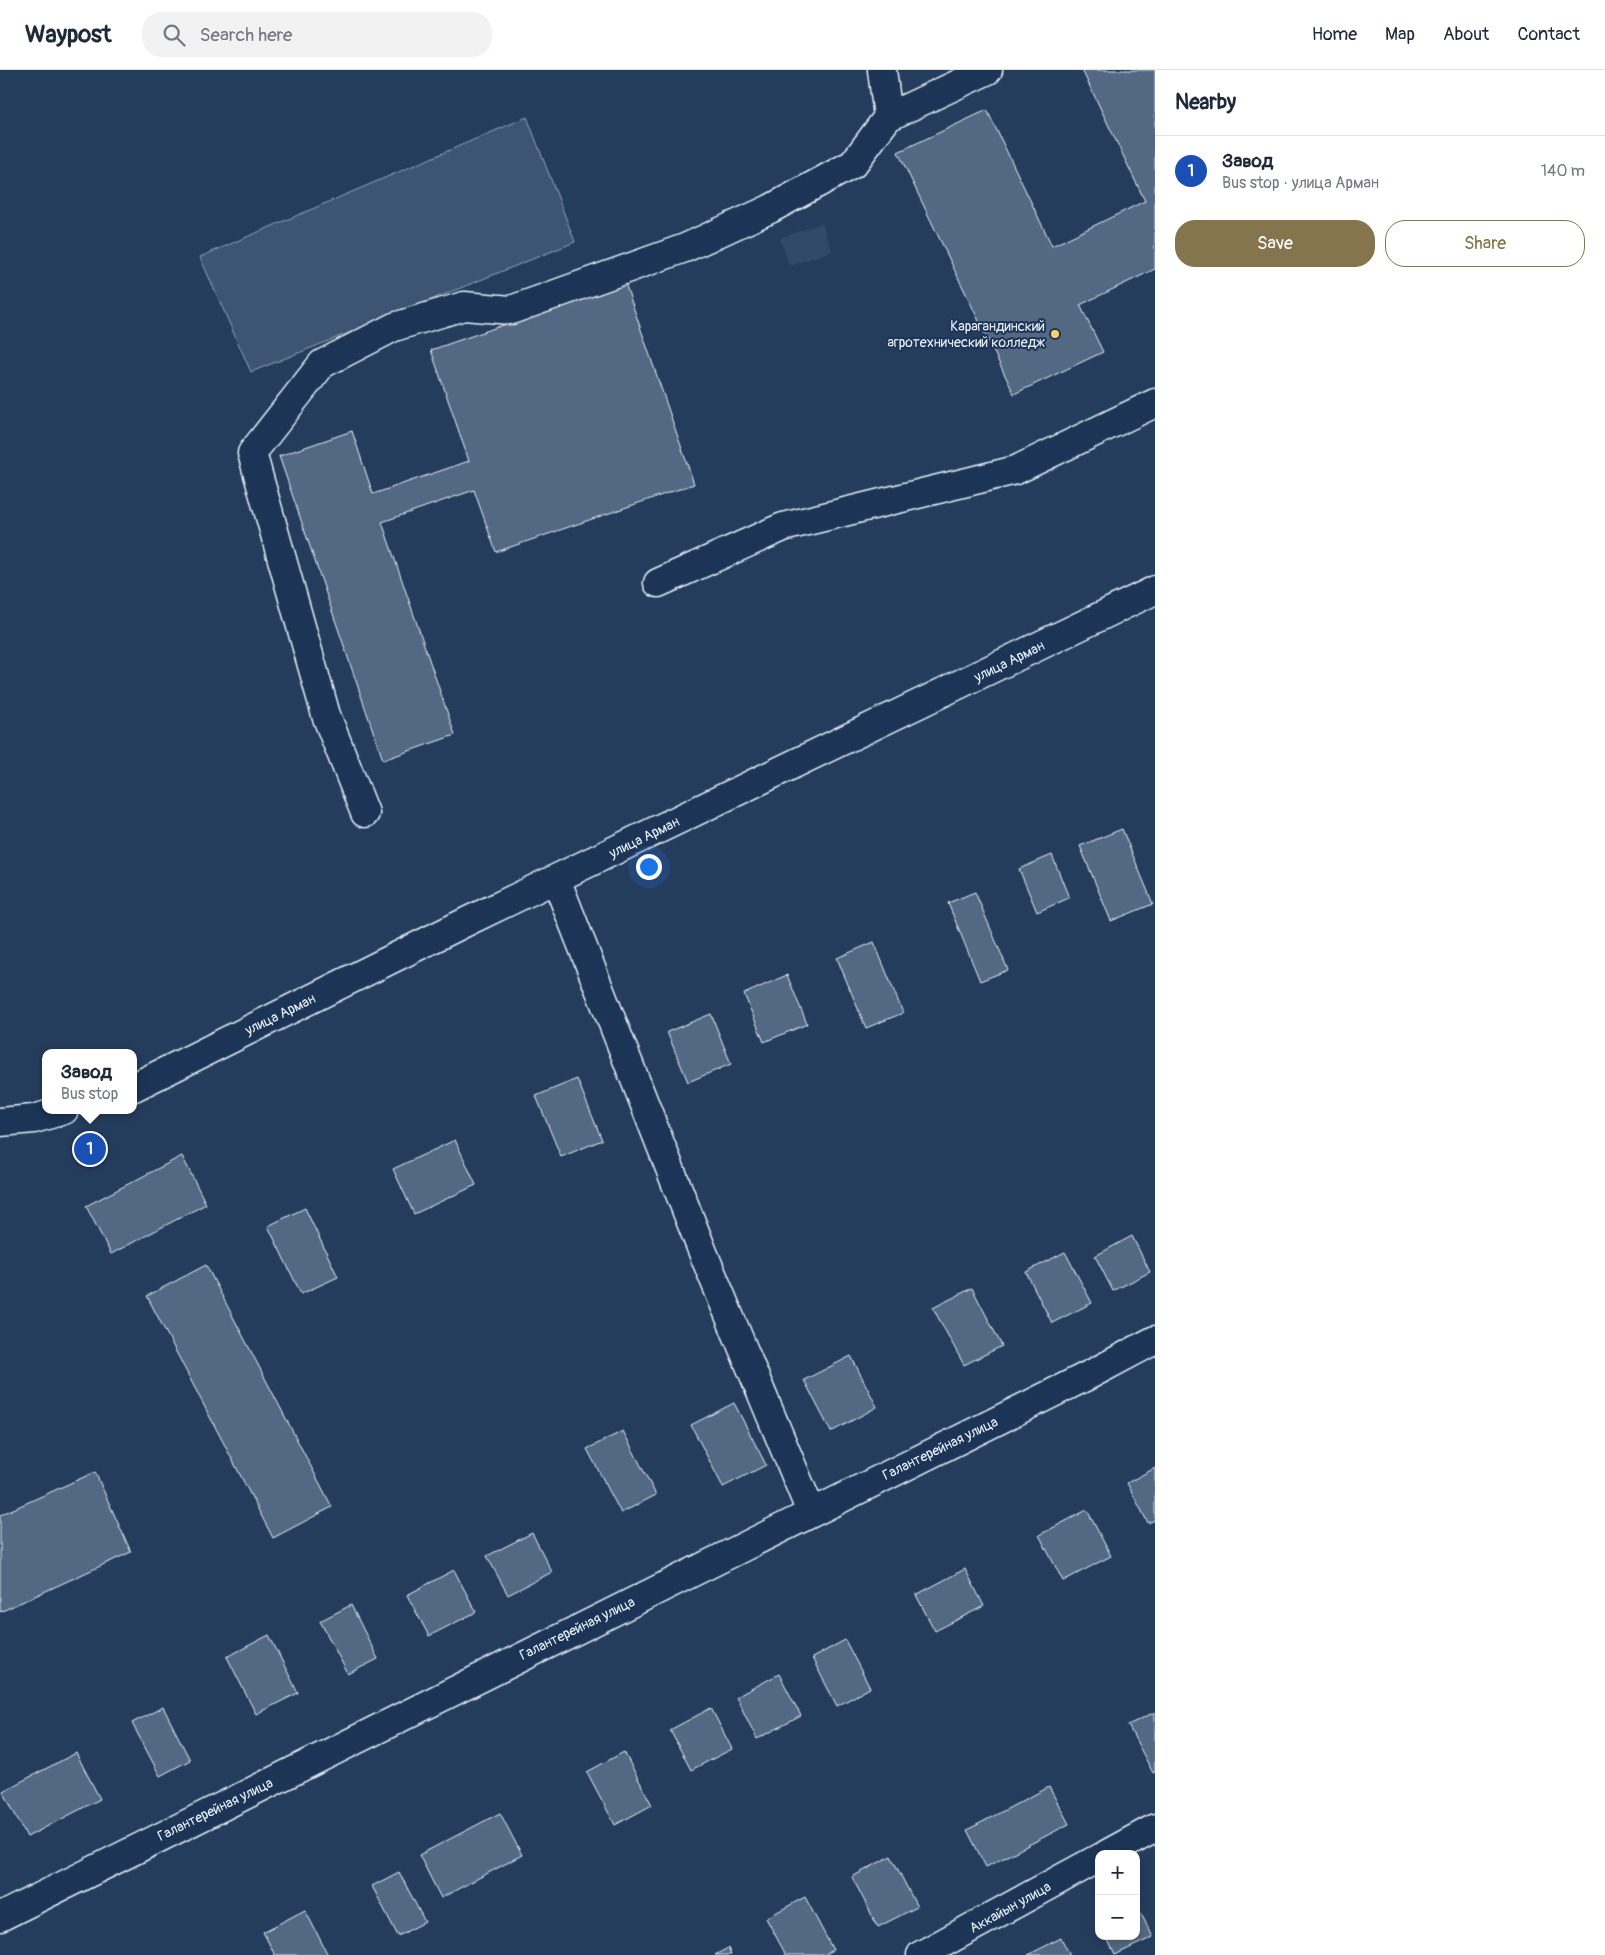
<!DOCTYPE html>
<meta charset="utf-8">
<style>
body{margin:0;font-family:Pangolin,sans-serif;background:#f2f2f3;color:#1f2937}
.controls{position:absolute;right:15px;bottom:15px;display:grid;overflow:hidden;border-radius:10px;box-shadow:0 2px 8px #0003}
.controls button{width:45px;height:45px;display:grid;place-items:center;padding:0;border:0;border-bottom:1px solid #e0e1e3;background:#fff;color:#1f2937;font:25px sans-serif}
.you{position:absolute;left:648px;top:796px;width:18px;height:18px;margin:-12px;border:4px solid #fff;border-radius:50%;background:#1a73e8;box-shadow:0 0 0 8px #1a73e833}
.badge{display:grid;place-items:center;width:32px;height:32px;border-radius:50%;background:#84754c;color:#fff;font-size:16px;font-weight:700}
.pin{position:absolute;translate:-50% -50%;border:2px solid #fff;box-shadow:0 1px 5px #0006}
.popup{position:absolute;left:42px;top:979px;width:95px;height:65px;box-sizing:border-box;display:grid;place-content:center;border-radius:10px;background:#fff;filter:drop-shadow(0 1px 4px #0005);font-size:16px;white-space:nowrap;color:#747a83}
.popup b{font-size:19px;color:#1f2937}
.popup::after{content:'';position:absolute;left:50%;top:100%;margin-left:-10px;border:10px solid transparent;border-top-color:#fff}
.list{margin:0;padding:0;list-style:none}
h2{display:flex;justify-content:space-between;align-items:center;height:65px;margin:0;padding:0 20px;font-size:21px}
h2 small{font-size:16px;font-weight:400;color:#747a83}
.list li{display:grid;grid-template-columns:32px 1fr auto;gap:15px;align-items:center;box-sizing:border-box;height:70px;padding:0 20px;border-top:1px solid #e0e1e3}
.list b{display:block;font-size:19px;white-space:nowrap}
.list p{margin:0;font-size:16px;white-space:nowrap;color:#747a83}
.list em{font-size:16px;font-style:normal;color:#747a83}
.actions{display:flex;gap:10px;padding:15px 20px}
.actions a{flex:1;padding:11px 0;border:1px solid #84754c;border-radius:20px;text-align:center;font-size:18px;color:#84754c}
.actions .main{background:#84754c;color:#fff}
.icon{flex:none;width:28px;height:28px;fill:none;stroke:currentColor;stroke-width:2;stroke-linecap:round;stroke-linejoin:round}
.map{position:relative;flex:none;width:1155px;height:1885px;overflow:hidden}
header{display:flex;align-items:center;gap:30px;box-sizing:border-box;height:70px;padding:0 25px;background:#fff;border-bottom:1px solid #e0e1e3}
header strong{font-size:24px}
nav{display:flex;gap:28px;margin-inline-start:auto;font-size:18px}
.search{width:350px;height:45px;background:#f2f2f3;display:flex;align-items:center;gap:12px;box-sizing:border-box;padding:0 18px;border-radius:20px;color:#747a83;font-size:19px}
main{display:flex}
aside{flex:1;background:#fff}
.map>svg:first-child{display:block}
.built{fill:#334a68}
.green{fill:#3e5472;stroke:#93a2b5}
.building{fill:#536782;stroke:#e8f1f8}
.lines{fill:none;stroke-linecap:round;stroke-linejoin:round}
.minor-casing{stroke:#e8f1f8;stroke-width:31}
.minor{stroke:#1d3557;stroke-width:28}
.poi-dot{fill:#ffd166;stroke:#1d3557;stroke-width:2}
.labels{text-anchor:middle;stroke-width:4;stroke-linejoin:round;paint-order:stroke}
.poi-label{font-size:14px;fill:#e8f1f8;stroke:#1d3557;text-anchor:end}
.street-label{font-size:14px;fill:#e8f1f8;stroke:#1d3557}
</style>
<header>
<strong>Waypost</strong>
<div class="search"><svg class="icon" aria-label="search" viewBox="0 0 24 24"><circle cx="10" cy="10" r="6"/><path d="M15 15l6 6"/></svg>Search here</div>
<nav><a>Home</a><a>Map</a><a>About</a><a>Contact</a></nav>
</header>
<main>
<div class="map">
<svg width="1155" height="1885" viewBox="0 0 1155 1885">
<rect width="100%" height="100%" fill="#253d5d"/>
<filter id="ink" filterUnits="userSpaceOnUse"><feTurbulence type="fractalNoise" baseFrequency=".02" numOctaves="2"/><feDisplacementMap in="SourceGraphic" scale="10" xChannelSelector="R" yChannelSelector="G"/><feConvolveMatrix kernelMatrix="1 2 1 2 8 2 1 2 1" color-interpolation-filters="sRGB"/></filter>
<g filter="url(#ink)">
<path class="built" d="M 822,153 L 832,181 L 789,196 L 780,168 Z"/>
<path class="green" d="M 527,47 L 575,172 L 251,302 L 200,187 Z"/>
<path class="building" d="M 1082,0 L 1155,0 L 1155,199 L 1080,235 L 1103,282 L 1014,324 L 898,82 L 987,40 L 1052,176 L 1145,131 Z
M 625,213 L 694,414 L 496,482 L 474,420 L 382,452 L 455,665 L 383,690 L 279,386 L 352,361 L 373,424 L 469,391 L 431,280 Z
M 1122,759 L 1153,834 L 1111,851 L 1080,776 Z
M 1052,785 L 1069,828 L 1037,842 L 1019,799 Z
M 975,822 L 1008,900 L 980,911 L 948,833 Z
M 874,872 L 903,943 L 866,958 L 837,888 Z
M 787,905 L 807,954 L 764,972 L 744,924 Z
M 711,944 L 731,994 L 688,1012 L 667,962 Z
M 577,1009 L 602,1070 L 561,1087 L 536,1026 Z
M 455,1070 L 476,1115 L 414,1144 L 393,1099 Z
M 182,1086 L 206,1134 L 111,1184 L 86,1136 Z
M 305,1138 L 338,1207 L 301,1224 L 268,1156 Z
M 1132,1166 L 1150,1202 L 1113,1221 L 1095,1186 Z
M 1065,1182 L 1092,1233 L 1052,1253 L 1026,1202 Z
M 206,1195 L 332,1437 L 273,1468 L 147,1226 Z
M 972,1218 L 1002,1276 L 964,1295 L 933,1238 Z
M 851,1286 L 877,1337 L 831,1362 L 804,1310 Z
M 734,1333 L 766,1395 L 723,1417 L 691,1355 Z
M 623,1361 L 656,1425 L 621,1443 L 587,1379 Z
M 1155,1398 L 1155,1450 L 1148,1453 L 1127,1413 Z
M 95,1402 L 131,1482 L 0,1542 L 0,1445 Z
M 1087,1440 L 1111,1486 L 1063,1511 L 1039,1465 Z
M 532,1463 L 552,1502 L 508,1525 L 487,1486 Z
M 965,1499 L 984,1536 L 935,1561 L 916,1525 Z
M 454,1500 L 476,1542 L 429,1566 L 407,1525 Z
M 351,1535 L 378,1589 L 348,1604 L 320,1551 Z
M 269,1565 L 298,1623 L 256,1644 L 227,1587 Z
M 845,1570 L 870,1618 L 837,1636 L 812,1588 Z
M 779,1604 L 801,1646 L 757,1669 L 736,1627 Z
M 163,1637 L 190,1690 L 160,1706 L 132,1653 Z
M 711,1638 L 732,1679 L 691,1700 L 670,1660 Z
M 1155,1642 L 1155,1702 L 1153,1703 L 1128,1655 Z
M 624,1682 L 652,1735 L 615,1755 L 587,1702 Z
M 76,1683 L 100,1729 L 27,1767 L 3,1721 Z
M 1049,1717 L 1069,1754 L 986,1797 L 967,1760 Z
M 500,1743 L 522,1785 L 441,1828 L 419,1785 Z
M 891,1786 L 917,1837 L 878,1857 L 852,1807 Z
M 399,1802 L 425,1852 L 398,1866 L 372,1816 Z
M 805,1827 L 833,1880 L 824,1885 L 786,1885 L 766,1848 Z
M 1136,1834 L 1153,1867 L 1115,1885 L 1106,1866 L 1136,1866 Z
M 305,1840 L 328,1885 L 275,1885 L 263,1862 Z
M 1061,1868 L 1070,1885 L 1028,1885 Z
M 728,1878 L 731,1885 L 715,1885 Z"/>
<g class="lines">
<defs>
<path id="minor" d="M 882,0 L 888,47
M 658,513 L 783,457 L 1016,400 L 1155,333
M 365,743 L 326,645 L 252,383 L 322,294 L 394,257 L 464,236 L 511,240 L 685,178 L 770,139 L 853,94 L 888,47 L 988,0
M 556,809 L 704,1185 L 811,1442
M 134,1017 L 468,851 L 1155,520
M 0,1052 L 34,1049 L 64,1040
M 1107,1784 L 1155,1758
M 0,1847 L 1093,1303 L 1155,1270
M 921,1885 L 1099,1788"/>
</defs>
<use href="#minor" class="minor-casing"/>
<use href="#minor" class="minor"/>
</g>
</g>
<circle class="poi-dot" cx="1055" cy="264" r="5"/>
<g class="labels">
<g class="poi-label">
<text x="1045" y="261">Карагандинский<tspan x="1045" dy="16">агротехнический колледж</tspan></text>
</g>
<g class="street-label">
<text transform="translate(1009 591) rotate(-26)" y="5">улица Арман</text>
<text transform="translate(644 767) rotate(-26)" y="5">улица Арман</text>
<text transform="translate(280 944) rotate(-26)" y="5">улица Арман</text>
<text transform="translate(940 1378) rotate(-26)" y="5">Галантерейная улица</text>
<text transform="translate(577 1558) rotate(-26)" y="5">Галантерейная улица</text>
<text transform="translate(215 1739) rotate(-26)" y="5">Галантерейная улица</text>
<text transform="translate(1010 1837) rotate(-29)" y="5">Аккайын улица</text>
</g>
</g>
</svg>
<div class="controls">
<button>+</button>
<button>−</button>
</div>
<div class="you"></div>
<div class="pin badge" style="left:90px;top:1079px;background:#1a4fb4">1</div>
<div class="popup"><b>Завод</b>Bus stop</div>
</div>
<aside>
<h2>Nearby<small></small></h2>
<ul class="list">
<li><span class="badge" style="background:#1a4fb4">1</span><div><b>Завод</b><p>Bus stop · улица Арман</p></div><em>140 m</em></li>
</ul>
<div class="actions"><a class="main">Save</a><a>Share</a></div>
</aside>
</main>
